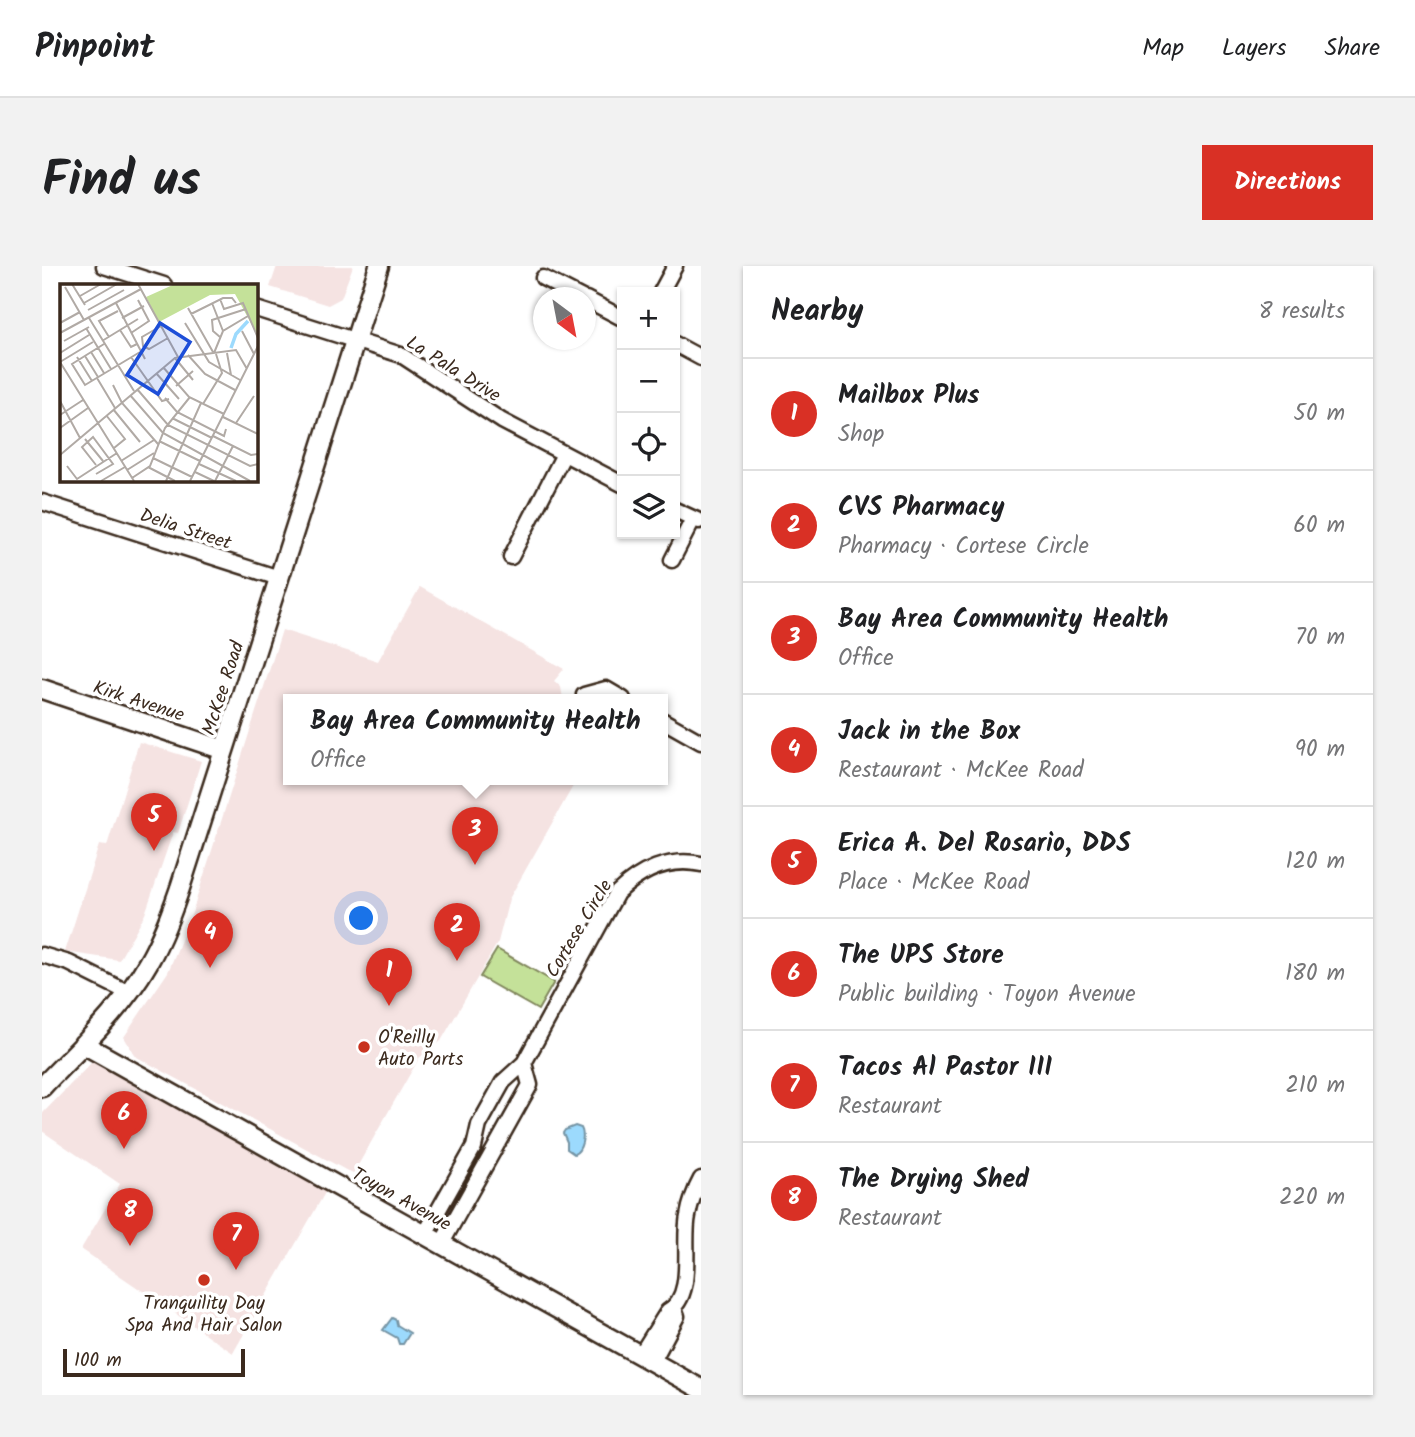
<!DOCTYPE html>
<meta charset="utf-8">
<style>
body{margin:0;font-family:Kalam,sans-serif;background:#f2f2f2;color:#202124}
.controls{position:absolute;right:21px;top:21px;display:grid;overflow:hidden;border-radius:0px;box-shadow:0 2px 5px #0004}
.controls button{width:63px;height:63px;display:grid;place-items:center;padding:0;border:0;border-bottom:2px solid #e0e0e0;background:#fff;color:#202124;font:35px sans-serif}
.compass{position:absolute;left:491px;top:21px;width:63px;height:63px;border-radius:50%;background:#fff;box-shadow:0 2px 5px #0004;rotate:148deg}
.scale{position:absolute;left:21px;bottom:18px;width:182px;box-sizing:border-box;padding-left:7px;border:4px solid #3b2a1e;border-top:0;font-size:19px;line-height:24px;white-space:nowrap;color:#3b2a1e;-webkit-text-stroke:5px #fff;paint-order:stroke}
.you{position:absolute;left:320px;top:653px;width:24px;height:24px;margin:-18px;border:5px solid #fff;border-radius:50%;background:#1a73e8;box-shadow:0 0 0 10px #1a73e833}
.badge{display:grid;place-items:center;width:46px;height:46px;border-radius:50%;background:#d93025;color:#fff;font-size:23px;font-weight:700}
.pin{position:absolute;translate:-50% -58px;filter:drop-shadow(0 2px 4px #0008)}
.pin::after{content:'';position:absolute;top:37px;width:24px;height:21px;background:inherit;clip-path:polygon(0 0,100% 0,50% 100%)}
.popup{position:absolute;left:241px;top:428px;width:385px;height:91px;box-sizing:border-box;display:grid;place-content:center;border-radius:0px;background:#fff;filter:drop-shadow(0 2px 5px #0005);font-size:23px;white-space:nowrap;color:#757577}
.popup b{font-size:26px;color:#202124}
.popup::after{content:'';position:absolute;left:50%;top:100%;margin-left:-14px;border:14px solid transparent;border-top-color:#fff}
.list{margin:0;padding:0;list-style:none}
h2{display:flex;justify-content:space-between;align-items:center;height:91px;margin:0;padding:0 28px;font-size:30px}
h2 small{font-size:23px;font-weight:400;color:#757577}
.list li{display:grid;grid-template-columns:46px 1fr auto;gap:21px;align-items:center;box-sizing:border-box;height:112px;padding:0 28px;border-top:2px solid #e0e0e0}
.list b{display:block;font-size:26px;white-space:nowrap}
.list p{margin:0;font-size:23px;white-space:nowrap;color:#757577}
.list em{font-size:23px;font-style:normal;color:#757577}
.icon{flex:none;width:38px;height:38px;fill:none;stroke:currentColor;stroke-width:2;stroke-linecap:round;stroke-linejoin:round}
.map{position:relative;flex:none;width:659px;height:1129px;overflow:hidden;border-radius:0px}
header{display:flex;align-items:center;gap:42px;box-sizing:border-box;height:98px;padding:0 35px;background:#fff;border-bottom:2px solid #e0e0e0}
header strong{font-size:33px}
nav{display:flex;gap:38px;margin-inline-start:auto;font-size:24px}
.intro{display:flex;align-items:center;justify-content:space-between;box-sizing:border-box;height:168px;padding:0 42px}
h1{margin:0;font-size:49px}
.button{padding:18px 32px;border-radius:0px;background:#d93025;color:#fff;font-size:24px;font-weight:700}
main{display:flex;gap:42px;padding:0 42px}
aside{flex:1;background:#fff;border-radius:0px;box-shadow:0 2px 5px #0004}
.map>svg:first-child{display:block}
.built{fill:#f5e3e2}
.green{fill:#c4e199;stroke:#80865c;stroke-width:2}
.water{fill:#9cdafd;stroke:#7594a4;stroke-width:2}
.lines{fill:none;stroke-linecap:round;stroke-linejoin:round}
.minor-casing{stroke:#3b2a1e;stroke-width:19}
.tertiary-casing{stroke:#3b2a1e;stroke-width:23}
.minor{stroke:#fff;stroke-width:14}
.tertiary{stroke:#fff;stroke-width:18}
.poi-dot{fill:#c8321e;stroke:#fff;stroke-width:2.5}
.labels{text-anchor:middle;stroke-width:7;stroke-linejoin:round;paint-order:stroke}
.street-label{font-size:19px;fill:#3b2a1e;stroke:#fff}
.poi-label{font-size:19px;fill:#3b2a1e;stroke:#fff;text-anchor:start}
.inset-river{fill:none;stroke:#9cdafd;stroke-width:3.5}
.inset-road{fill:none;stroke:#b1aaa5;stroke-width:2}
.view{fill:#1d4ed8;fill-opacity:0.15;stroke:#1d4ed8;stroke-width:3.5}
.inset-edge{fill:none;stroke:#3b2a1e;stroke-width:3.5}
</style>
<header>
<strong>Pinpoint</strong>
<nav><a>Map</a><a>Layers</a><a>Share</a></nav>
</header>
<div class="intro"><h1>Find us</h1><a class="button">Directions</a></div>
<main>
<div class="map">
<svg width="659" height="1129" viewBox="0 0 659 1129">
<rect width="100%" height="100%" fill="#fff"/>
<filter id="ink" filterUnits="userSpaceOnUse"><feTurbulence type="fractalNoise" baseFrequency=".0143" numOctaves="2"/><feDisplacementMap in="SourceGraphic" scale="14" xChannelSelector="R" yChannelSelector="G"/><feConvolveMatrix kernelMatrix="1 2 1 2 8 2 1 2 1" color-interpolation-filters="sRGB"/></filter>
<g filter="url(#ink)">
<path class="built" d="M 235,0 L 311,0 L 299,32 L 286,39 L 228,21 Z
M 378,321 L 522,403 L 512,415 L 519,421 L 521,433 L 246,433 L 246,513 L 535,513 L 467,633 L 456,676 L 399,775 L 377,792 L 311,908 L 93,790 L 82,771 L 126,706 L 149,650 L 240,364 L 336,395 Z
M 97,476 L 159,495 L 136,567 L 131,566 L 103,648 L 77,694 L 23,686 L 57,579 L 65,580 Z
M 51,795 L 284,925 L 191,1087 L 39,983 L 78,918 L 0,865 L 0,848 Z"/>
<path class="green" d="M 455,683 L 512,716 L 496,744 L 438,711 Z"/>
<path class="water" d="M 533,860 L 539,862 C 543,869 540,885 532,888 L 525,883 L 525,876 L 521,867 L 523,864 Z
M 350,1052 L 354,1054 L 355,1059 L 368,1067 L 361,1078 L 357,1078 L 355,1072 L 341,1064 Z"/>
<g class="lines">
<defs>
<path id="minor" d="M 62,0 L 122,19
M 501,12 L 540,32
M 619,26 L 633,0
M 544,33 L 580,52
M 214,43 L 359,89 L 460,155 L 580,218
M 633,78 L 659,92
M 0,236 L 237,312
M 633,244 L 657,255
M 469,291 L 522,188
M 630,294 L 651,253
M 542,429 L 564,423 L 581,433
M 620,454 L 659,476
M 0,689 L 27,697 L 87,727
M 383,968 L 432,881 L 437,859 L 461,816 L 482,797 L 575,627 C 598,605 627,591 659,598
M 400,977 L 488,819 L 482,797
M 599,1088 L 626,1045 C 654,1030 640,976 646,950 C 648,938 653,924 659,913
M 611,1095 L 635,1050 L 632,1042"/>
<path id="tertiary" d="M 0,423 L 182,484
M 41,778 L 659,1123
M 0,821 C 37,782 79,745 106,697 C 120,673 129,648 138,622 L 337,0"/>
</defs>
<use href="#minor" class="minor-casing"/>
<use href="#tertiary" class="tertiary-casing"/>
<use href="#minor" class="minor"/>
<use href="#tertiary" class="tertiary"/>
</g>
</g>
<g class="poi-dot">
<circle cx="322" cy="781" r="7"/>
<circle cx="162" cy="1014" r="7"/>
</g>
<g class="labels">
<g class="street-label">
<text transform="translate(412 102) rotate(32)" y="7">La Pala Drive</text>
<text transform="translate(144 262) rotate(18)" y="7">Delia Street</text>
<text transform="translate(180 422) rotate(-72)" y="7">McKee Road</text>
<text transform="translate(97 434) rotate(18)" y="7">Kirk Avenue</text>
<text transform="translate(536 662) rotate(-59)" y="7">Cortese Circle</text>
<text transform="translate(360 932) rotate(29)" y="7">Toyon Avenue</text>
</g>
<g class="poi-label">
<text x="336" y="777">O'Reilly<tspan x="336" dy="22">Auto Parts</tspan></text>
<text x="162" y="1043" text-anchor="middle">Tranquility Day<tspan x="162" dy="22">Spa And Hair Salon</tspan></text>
</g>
</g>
<g transform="translate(18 18)">
<rect width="198" height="198" fill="#fff"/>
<path d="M 115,0 L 198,0 L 198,52 L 175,10 L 150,11 L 99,38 L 86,13 Z" fill="#c4e199"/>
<path class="inset-river" d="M 171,64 L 176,50 L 188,37"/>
<path class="inset-road" d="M 12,0 L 25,21M 78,0 L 118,73M 5,3 L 24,36M 20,12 L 41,0M 160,15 L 164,25 L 183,19 L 198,54M 24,19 L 57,0M 56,19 L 85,75M 152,19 L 163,47M 128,24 L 153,68M 28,26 L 64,6M 131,30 L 163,14 L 172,14 L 176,19M 29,34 L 74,107M 62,34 L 84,22M 0,39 L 20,28M 125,39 L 149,78 L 180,96M 101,42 L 82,53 L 83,62 L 89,65 L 108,54M 26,44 L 51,85M 60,46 L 71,63 L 77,60M 182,47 L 194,70M 0,49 L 81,5M 71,49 L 89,37 L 78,16M 49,53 L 39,37 L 58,27M 160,53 L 153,47 L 152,36 L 186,25M 4,57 L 29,43M 42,57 L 78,35M 44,60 L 12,80 L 25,101 L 80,68M 31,68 L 44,89M 0,69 L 29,51M 154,69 L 163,47 L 188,32M 167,69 L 171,91M 128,71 L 145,90 L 175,106M 25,72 L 38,93M 17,73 L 32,97M 71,73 L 102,117 L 109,115M 115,74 L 133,96M 0,78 L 33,58M 0,78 L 74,197M 103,83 L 129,113 L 164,130M 96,89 L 119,115M 37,94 L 55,124M 53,101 L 62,119 L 98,160M 116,102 L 133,87M 77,105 L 108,141 L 190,182 L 198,180M 70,111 L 103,149 L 190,197M 105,114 L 117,128 L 164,152 L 166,145M 0,117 L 20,154M 143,120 L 162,89 L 156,70M 53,125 L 80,158M 0,131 L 23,116M 46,131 L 65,155 L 54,164M 163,133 L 198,150M 112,134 L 152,154M 38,139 L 115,74 L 176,66 L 187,85M 176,139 L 194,112M 0,144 L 28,124M 153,152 L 191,171 L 198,170M 25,155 L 43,177M 99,157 L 140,177M 0,171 L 38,139M 93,174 L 132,193M 61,177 L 94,156M 139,180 L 176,197M 36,181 L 22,163 L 33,153 L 53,180 L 36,190M 7,182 L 17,195 L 57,169M 88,183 L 115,197M 67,186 L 94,169M 135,188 L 154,197M 72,194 L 90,182 L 105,144 L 130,113M 41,197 L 65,183M 106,197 L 141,119M 130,197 L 198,62M 155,197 L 173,162"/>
<path class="view" d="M 100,39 L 130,58 L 98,110 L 67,91 Z"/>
<rect width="198" height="198" class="inset-edge"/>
</g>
</svg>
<div class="controls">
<button>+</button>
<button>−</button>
<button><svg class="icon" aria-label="locate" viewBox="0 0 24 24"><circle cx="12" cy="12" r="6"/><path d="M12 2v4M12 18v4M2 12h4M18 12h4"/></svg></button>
<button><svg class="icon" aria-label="layers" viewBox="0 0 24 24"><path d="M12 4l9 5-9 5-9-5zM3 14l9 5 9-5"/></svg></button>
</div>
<svg class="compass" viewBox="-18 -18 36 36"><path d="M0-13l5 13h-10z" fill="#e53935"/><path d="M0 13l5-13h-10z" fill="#757577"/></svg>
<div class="scale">100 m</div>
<div class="you"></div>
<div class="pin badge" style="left:347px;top:740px">1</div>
<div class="pin badge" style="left:415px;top:695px">2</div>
<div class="pin badge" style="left:433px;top:599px">3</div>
<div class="popup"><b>Bay Area Community Health</b>Office</div>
<div class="pin badge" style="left:168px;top:702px">4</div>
<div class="pin badge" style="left:112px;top:585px">5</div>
<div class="pin badge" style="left:82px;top:883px">6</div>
<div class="pin badge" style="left:194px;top:1004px">7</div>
<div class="pin badge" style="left:88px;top:980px">8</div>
</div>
<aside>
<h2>Nearby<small>8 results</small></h2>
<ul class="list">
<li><span class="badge">1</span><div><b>Mailbox Plus</b><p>Shop</p></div><em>50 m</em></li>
<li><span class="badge">2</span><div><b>CVS Pharmacy</b><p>Pharmacy · Cortese Circle</p></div><em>60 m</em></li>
<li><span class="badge">3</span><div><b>Bay Area Community Health</b><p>Office</p></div><em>70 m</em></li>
<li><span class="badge">4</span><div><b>Jack in the Box</b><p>Restaurant · McKee Road</p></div><em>90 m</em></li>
<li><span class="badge">5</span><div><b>Erica A. Del Rosario, DDS</b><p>Place · McKee Road</p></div><em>120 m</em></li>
<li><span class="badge">6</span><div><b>The UPS Store</b><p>Public building · Toyon Avenue</p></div><em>180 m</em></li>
<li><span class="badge">7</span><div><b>Tacos Al Pastor III</b><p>Restaurant</p></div><em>210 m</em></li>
<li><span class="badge">8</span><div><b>The Drying Shed</b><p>Restaurant</p></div><em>220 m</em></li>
</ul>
</aside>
</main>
